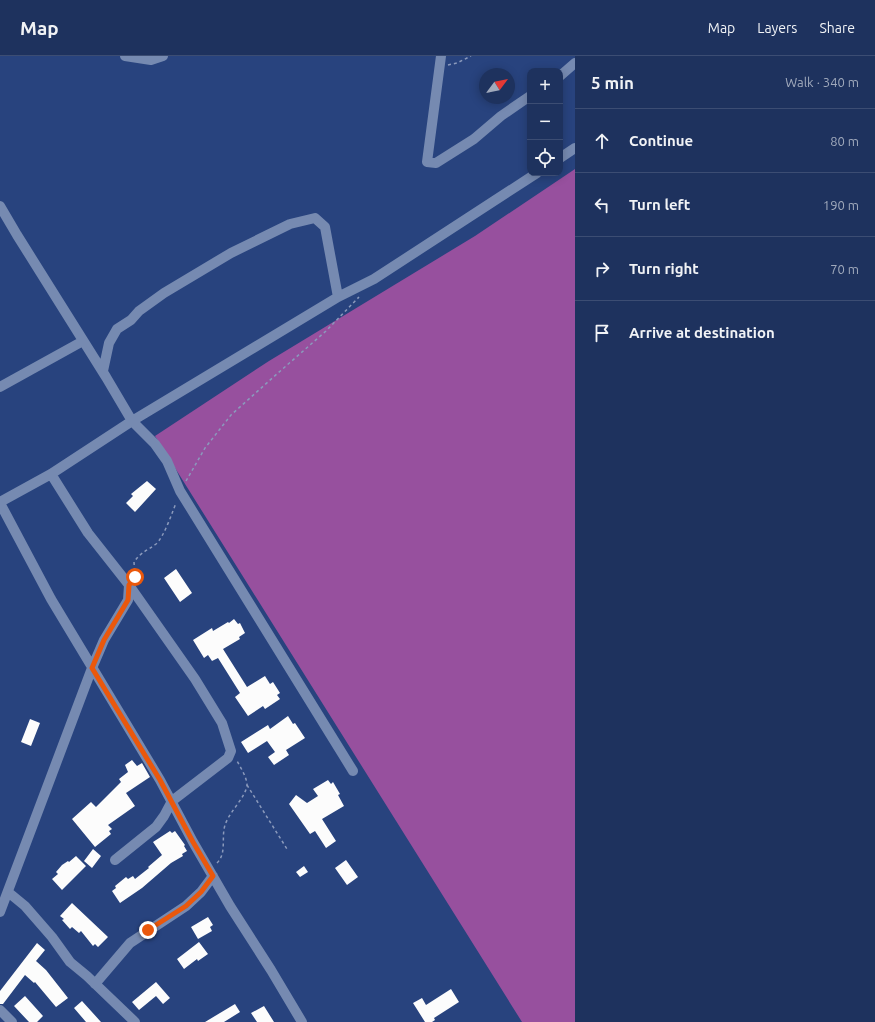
<!DOCTYPE html>
<meta charset="utf-8">
<style>
body{margin:0;font-family:Ubuntu,sans-serif;background:#2b3e67;color:#f1f3f6}
.controls{position:absolute;right:12px;top:12px;display:grid;overflow:hidden;border-radius:8px;box-shadow:0 2px 10px #0003}
.controls button{width:36px;height:36px;display:grid;place-items:center;padding:0;border:0;border-bottom:1px solid #3c4d73;background:#1e325e;color:#f1f3f6;font:20px sans-serif}
.compass{position:absolute;left:479px;top:12px;width:36px;height:36px;border-radius:50%;background:#1e325e;box-shadow:0 2px 10px #0003;rotate:58deg}
.stop{position:absolute;width:12px;height:12px;margin:-9px;border:3px solid #ea580c;border-radius:50%;background:#fff}
.stop.end{background:#ea580c;border-color:#fff;box-shadow:0 1px 4px #0008}
.list{margin:0;padding:0;list-style:none}
h2{display:flex;justify-content:space-between;align-items:center;height:52px;margin:0;padding:0 16px;font-size:17px}
h2 small{font-size:13px;font-weight:400;color:#a1aabc}
.list li{display:grid;grid-template-columns:26px 1fr auto;gap:12px;align-items:center;box-sizing:border-box;height:64px;padding:0 16px;border-top:1px solid #3c4d73}
.list b{display:block;font-size:15px;white-space:nowrap}
.list em{font-size:13px;font-style:normal;color:#a1aabc}
.icon{flex:none;width:22px;height:22px;fill:none;stroke:currentColor;stroke-width:2;stroke-linecap:round;stroke-linejoin:round}
.map{position:relative;flex:none;width:575px;height:966px;overflow:hidden}
header{display:flex;align-items:center;gap:24px;box-sizing:border-box;height:56px;padding:0 20px;background:#1e325e;border-bottom:1px solid #3c4d73}
header strong{font-size:19px}
nav{display:flex;gap:22px;margin-inline-start:auto;font-size:14px}
main{display:flex}
aside{flex:1;background:#1e325e}
.map>svg:first-child{display:block}
.forest{fill:#97509e}
.building{fill:#fcfcfc}
.lines{fill:none;stroke-linecap:round;stroke-linejoin:round}
.path{stroke:#8b9abc;stroke-width:1.5;stroke-dasharray:3 3;stroke-linecap:butt}
.minor{stroke:#768ab1;stroke-width:10}
.route{stroke:#ea580c;stroke-width:5}
</style>
<header>
<strong>Map</strong>
<nav><a>Map</a><a>Layers</a><a>Share</a></nav>
</header>
<main>
<div class="map">
<svg width="575" height="966" viewBox="0 0 575 966">
<rect width="100%" height="100%" fill="#28437e"/>
<path class="forest" d="M 575,113 L 575,966 L 522,966 L 155,380 L 269,305 L 475,180 Z"/>
<path class="building" d="M 147,425 L 156,433 L 135,456 L 126,447 L 133,440 L 131,438 Z
M 176,513 L 192,537 L 180,546 L 164,522 Z
M 234,563 L 238,568 L 240,567 L 245,577 L 239,581 L 240,583 L 223,593 L 247,631 L 265,620 L 270,628 L 273,626 L 280,637 L 277,639 L 280,643 L 265,653 L 263,650 L 248,660 L 235,641 L 240,637 L 218,602 L 212,605 L 208,599 L 204,602 L 193,584 L 212,572 L 213,575 L 228,566 L 229,567 Z
M 288,660 L 293,668 L 295,667 L 305,682 L 286,694 L 289,699 L 274,709 L 268,701 L 275,696 L 267,685 L 248,697 L 241,686 L 268,669 L 270,673 Z
M 30,663 L 40,667 L 31,690 L 21,686 Z
M 132,704 L 137,710 L 142,707 L 150,721 L 126,737 L 135,750 L 108,769 L 112,773 L 109,775 L 111,778 L 95,791 L 72,763 L 91,746 L 96,751 L 121,726 L 119,723 L 128,716 L 125,709 Z
M 328,724 L 331,728 L 333,726 L 340,738 L 338,739 L 344,750 L 322,763 L 336,785 L 326,792 L 315,775 L 310,778 L 289,748 L 296,739 L 307,747 L 318,740 L 313,733 Z
M 170,775 L 172,777 L 175,775 L 185,789 L 184,790 L 187,795 L 182,798 L 183,800 L 171,807 L 142,832 L 120,847 L 112,835 L 116,832 L 115,830 L 126,821 L 128,823 L 133,820 L 135,823 L 149,812 L 148,811 L 162,799 L 153,786 Z
M 93,793 L 101,800 L 92,812 L 84,805 Z
M 76,800 L 86,810 L 62,834 L 52,823 L 58,818 L 56,816 L 62,809 L 68,805 L 69,806 Z
M 346,804 L 358,821 L 347,829 L 335,812 Z
M 304,810 L 308,816 L 300,821 L 296,816 Z
M 72,847 L 108,881 L 98,891 L 95,888 L 93,890 L 81,875 L 79,877 L 72,871 L 70,873 L 62,864 L 64,863 L 60,860 Z
M 208,861 L 213,869 L 210,871 L 212,875 L 198,883 L 191,871 Z
M 199,886 L 208,898 L 198,905 L 197,903 L 184,913 L 177,903 Z
M 37,887 L 45,894 L 36,905 L 46,914 L 68,942 L 56,951 L 35,926 L 34,927 L 25,919 L 3,948 L 0,948 L 0,935 Z
M 156,926 L 170,942 L 163,948 L 156,940 L 139,954 L 132,946 Z
M 451,933 L 459,946 L 434,962 L 435,964 L 432,966 L 425,966 L 413,947 L 422,942 L 426,949 Z
M 25,940 L 43,960 L 37,966 L 29,966 L 14,950 Z
M 82,945 L 101,966 L 86,966 L 74,952 Z
M 235,948 L 240,956 L 224,966 L 205,966 Z
M 264,950 L 274,966 L 257,966 L 251,957 Z"/>
<g class="lines">
<path class="path" d="M 448,9 L 457,7 L 471,0
M 186,425 L 205,392 L 231,359 L 278,317 L 326,275 L 359,241
M 135,521 L 134,506 C 142,495 147,495 156,488 C 164,481 172,457 176,447
M 247,729 L 287,793
M 217,807 C 227,797 221,782 225,769 C 229,756 247,740 247,728 C 246,720 241,712 237,705"/>
<path class="minor" d="M 125,0 L 151,4 L 163,0
M 441,0 L 427,106 L 436,107 L 474,83 L 501,60 L 530,40
M 560,20 L 575,7
M 560,102 L 575,92
M 0,150 L 17,179 L 106,321 L 132,365 L 155,388 L 167,405 L 180,435 L 353,715
M 103,315 L 109,287 L 117,273 L 131,264 L 139,255 L 164,237 L 231,197 L 290,168 L 315,162 L 325,171 L 338,241
M 0,331 L 83,285
M 51,418 L 88,477 L 129,529 L 195,623 L 222,667 L 231,695 L 228,702 L 172,745 L 164,760 L 156,771 L 115,804
M 0,446 L 51,418 L 132,365 L 338,241 L 374,223 L 537,117
M 0,447 L 51,543 L 160,724 L 193,786 L 230,850 L 271,914 L 302,966
M 8,836 L 25,850 L 52,881 L 70,906 L 87,920 L 135,966
M 0,856 L 92,612 L 104,584 L 128,544 L 129,529
M 95,928 L 130,887 L 186,850 L 201,836 L 213,820
M 0,954 L 12,966"/>
</g>
<g class="lines">
<path class="route" d="M 135,521 L 129,529 L 128,544 L 104,584 L 92,612 L 160,724 L 193,786 L 213,820 L 201,836 L 186,850 L 148,874"/>
</g>
</svg>
<div class="controls">
<button>+</button>
<button>−</button>
<button><svg class="icon" aria-label="locate" viewBox="0 0 24 24"><circle cx="12" cy="12" r="6"/><path d="M12 2v4M12 18v4M2 12h4M18 12h4"/></svg></button>
</div>
<svg class="compass" viewBox="-18 -18 36 36"><path d="M0-13l5 13h-10z" fill="#e53935"/><path d="M0 13l5-13h-10z" fill="#a1aabc"/></svg>
<div class="stop" style="left:135px;top:521px"></div>
<div class="stop end" style="left:148px;top:874px"></div>
</div>
<aside>
<h2>5 min<small>Walk · 340 m</small></h2>
<ul class="list">
<li><svg class="icon" aria-label="ahead" viewBox="0 0 24 24"><path d="M12 20V5M6 11l6-6 6 6"/></svg><div><b>Continue</b></div><em>80 m</em></li>
<li><svg class="icon" aria-label="left" viewBox="0 0 24 24"><path d="M17 20v-9H6M10 6l-5 5 5 5"/></svg><div><b>Turn left</b></div><em>190 m</em></li>
<li><svg class="icon" aria-label="right" viewBox="0 0 24 24"><path d="M7 20v-9h11M14 6l5 5-5 5"/></svg><div><b>Turn right</b></div><em>70 m</em></li>
<li><svg class="icon" aria-label="arrive" viewBox="0 0 24 24"><path d="M6 21V4h12l-3 4 3 4H6"/></svg><div><b>Arrive at destination</b></div></li>
</ul>
</aside>
</main>
